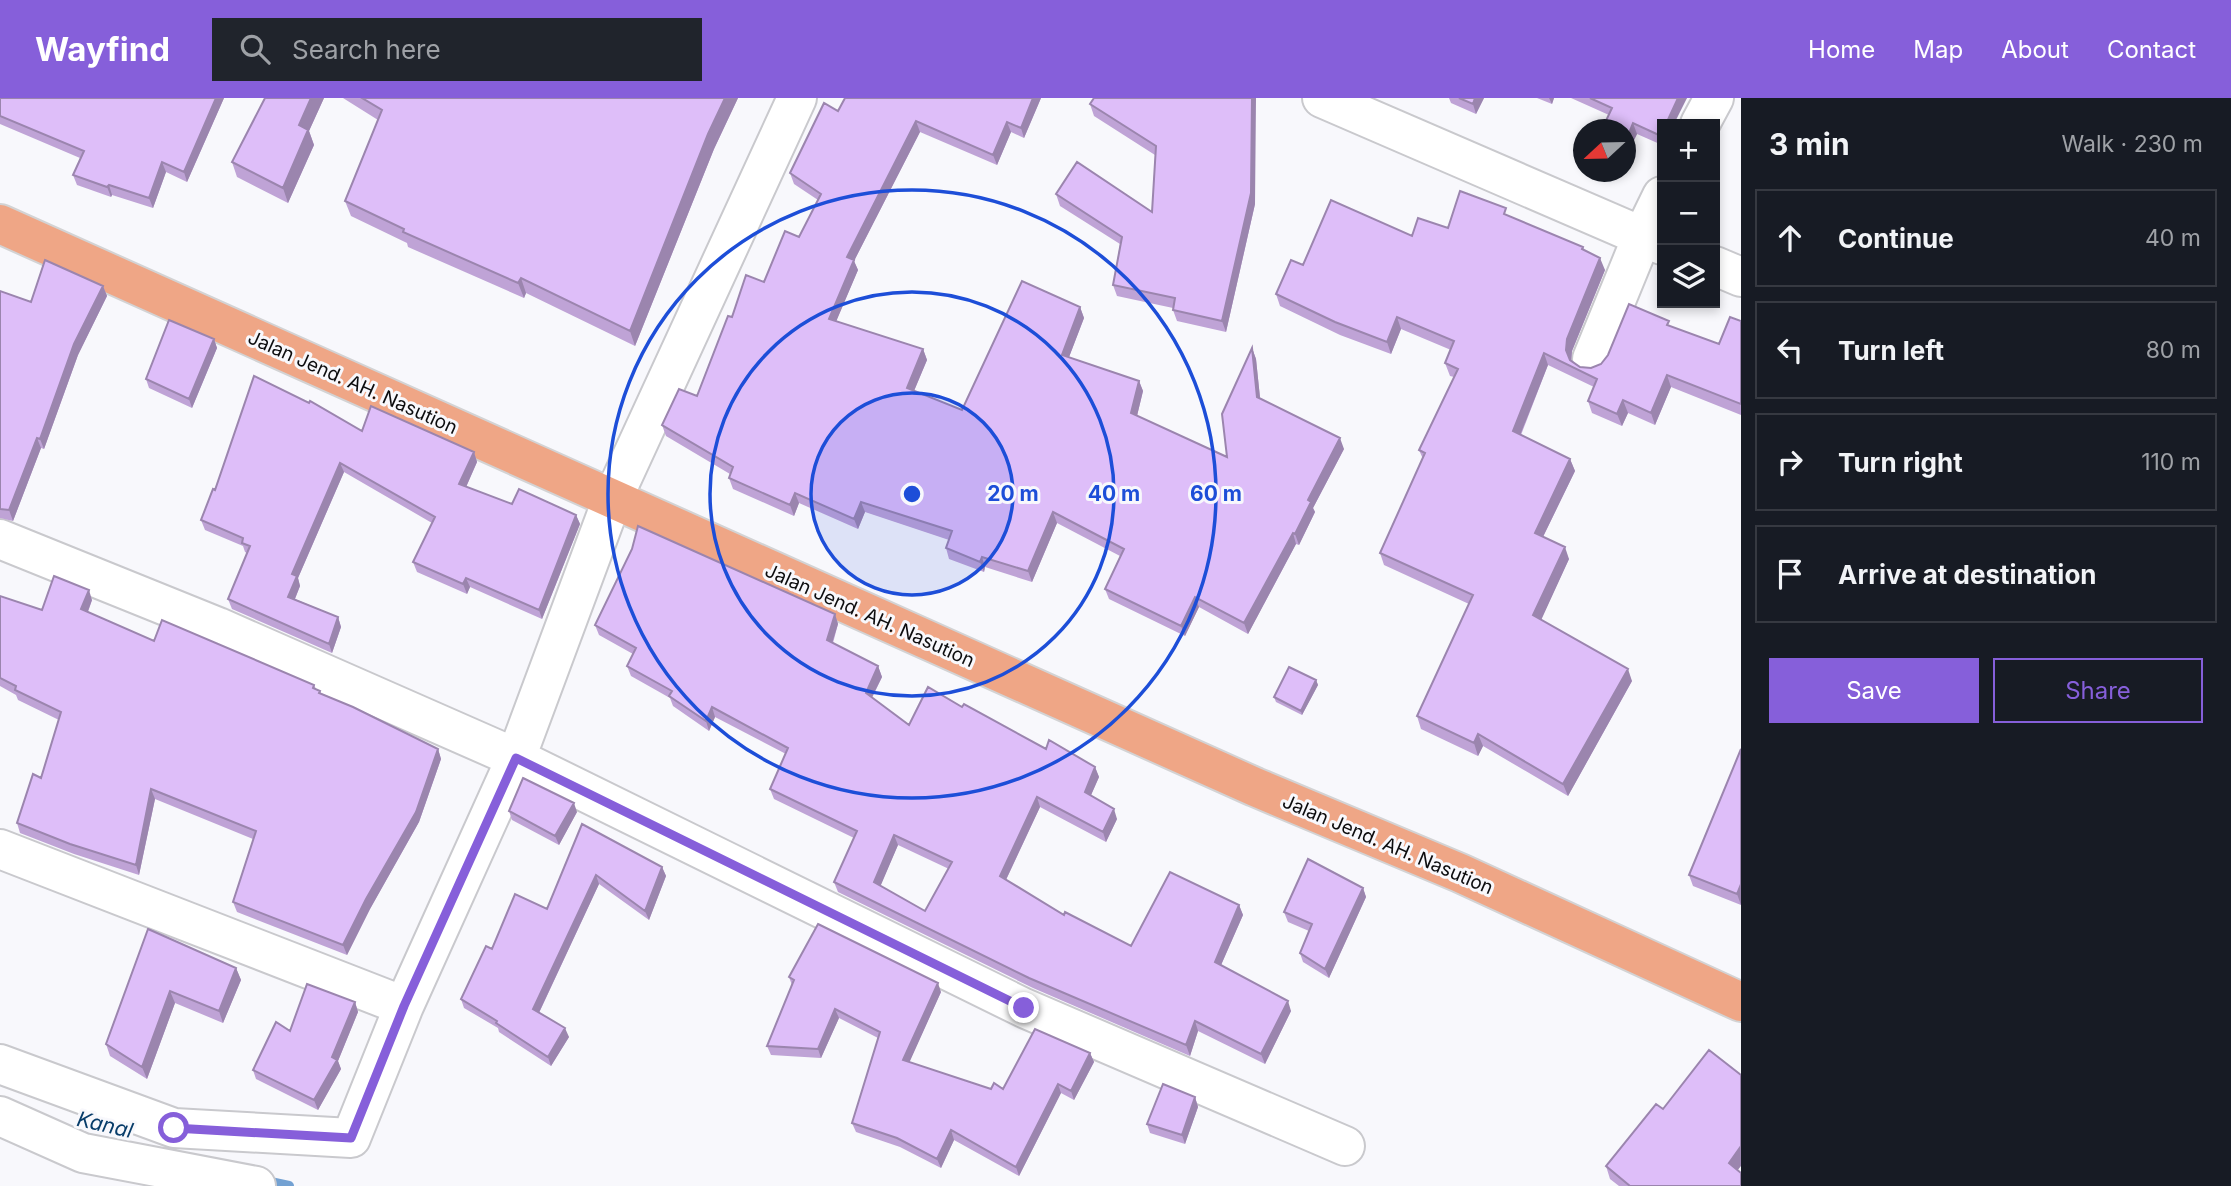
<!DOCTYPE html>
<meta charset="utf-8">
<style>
body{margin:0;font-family:Inter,sans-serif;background:#20242c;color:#f1f3f6}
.controls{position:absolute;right:21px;top:21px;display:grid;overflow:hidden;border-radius:0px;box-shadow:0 4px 10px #0003}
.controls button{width:63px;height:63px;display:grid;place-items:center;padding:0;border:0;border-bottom:2px solid #363941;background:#171b24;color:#f1f3f6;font:35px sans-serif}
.compass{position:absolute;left:1573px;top:21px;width:63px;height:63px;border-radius:50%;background:#171b24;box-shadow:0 4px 10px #0003;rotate:248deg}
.stop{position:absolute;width:21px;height:21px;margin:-16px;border:5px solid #865fda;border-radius:50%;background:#fff}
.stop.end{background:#865fda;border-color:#fff;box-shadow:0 2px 7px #0008}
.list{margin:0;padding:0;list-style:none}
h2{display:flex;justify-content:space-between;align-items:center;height:91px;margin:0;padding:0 28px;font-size:30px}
h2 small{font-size:23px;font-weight:400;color:#9ea1a6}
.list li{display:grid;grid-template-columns:46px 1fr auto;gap:21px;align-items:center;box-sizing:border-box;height:98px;margin:0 14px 14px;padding:0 14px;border:2px solid #363941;border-radius:0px}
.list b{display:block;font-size:26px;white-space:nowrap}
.list em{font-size:23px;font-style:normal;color:#9ea1a6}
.actions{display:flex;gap:14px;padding:21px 28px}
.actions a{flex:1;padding:16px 0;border:2px solid #865fda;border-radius:0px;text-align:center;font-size:24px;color:#865fda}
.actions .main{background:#865fda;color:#fff}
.icon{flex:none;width:38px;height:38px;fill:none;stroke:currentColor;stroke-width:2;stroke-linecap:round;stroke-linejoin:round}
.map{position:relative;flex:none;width:1741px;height:1088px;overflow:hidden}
header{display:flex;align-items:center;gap:42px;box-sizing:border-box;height:98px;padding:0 35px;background:#865fda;color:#fff}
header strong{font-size:33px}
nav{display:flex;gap:38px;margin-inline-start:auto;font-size:24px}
.search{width:490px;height:63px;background:#20242c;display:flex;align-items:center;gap:18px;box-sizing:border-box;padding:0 24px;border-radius:0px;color:#9ea1a6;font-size:26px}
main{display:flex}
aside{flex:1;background:#171b24}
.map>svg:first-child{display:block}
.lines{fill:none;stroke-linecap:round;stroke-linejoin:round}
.stream{stroke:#73a1d2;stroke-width:10}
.street-casing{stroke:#c9c9cd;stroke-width:42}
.highway-casing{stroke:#d3d3d4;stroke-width:42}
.street{stroke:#fff;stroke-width:38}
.highway{stroke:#efa686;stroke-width:38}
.wall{fill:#bfa3d6;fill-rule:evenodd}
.shaded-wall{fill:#9b85ae}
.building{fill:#debef9;stroke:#9b85ae;stroke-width:2;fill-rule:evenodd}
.route{stroke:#865fda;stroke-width:9}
.ring{fill:none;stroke:#1d4ed8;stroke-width:3.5}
.labels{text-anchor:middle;stroke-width:6;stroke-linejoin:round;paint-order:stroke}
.street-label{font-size:19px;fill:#0c0c0e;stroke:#f8f8fc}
.water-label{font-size:21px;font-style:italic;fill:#073c69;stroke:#f8f8fc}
.centre{fill:#1d4ed8;stroke:#f8f8fc;stroke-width:3.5}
.ring-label{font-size:21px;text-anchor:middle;font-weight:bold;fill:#1d4ed8;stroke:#f8f8fc;stroke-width:6;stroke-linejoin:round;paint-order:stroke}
</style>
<header>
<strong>Wayfind</strong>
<div class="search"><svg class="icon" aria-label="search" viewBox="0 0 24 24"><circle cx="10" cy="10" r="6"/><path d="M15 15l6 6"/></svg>Search here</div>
<nav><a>Home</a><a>Map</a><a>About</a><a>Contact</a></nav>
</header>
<main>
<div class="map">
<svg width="1741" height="1088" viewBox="0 0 1741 1088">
<rect width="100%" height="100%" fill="#f8f8fc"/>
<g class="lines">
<path class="stream" d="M 261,1082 L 289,1088"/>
<defs>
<path id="street" d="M 1322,0 L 1662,147
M 1700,26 L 1714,0
M 1715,168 L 1741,179
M 1592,261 L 1642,139 L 1662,98
M 0,441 L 218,529 L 516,660 L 1024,910 L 1345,1048
M 0,751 L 404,908
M 0,966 L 174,1030 L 351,1040 L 404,908 L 516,660 L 612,402 L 797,0
M 0,1018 L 83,1055 L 256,1088"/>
<path id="highway" d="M 0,126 L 1255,689 L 1460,775 L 1741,904"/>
</defs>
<use href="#street" class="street-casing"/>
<use href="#highway" class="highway-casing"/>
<use href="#street" class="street"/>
<use href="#highway" class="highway"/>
</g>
<path class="wall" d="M 0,0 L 224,0 L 187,84 L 166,74 L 153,110 L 112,97 L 111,99 L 77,87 L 73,77 L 80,60 L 0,26 Z
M 265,0 L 324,0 L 309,33 L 314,47 L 288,105 L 237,79 L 232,64 Z
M 343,0 L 738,0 L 714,51 L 635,248 L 526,195 L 524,200 L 408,149 L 407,145 L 351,118 L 345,103 L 378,22 Z
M 845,0 L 1041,0 L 1024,40 L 1011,34 L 997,67 L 920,34 L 854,163 L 858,172 L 836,223 L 923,251 L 927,262 L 914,293 L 962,312 L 1080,209 L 1084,220 L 1069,259 L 1139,283 L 1143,293 L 1137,318 L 1227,359 L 1252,250 L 1256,261 L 1260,300 L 1344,351 L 1313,410 L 1315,414 L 1299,447 L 1296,446 L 1248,536 L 1199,509 L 1185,538 L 1109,501 L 1105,491 L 1120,458 L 1057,425 L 1032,484 L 985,469 L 984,474 L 949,461 L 946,450 L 949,442 L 865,414 L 858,431 L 799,405 L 794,418 L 733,391 L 729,380 L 730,376 L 666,338 L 662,327 L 697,298 L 732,219 L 764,184 L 799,139 L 818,102 L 794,86 L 790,75 L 838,13 Z
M 1449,0 L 1484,0 L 1476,16 L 1451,5 Z
M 1537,0 L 1554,0 L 1552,6 Z
M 1571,0 L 1687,0 L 1662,26 L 1662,47 L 1637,36 L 1630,50 L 1626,48 L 1626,32 L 1604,32 L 1603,29 L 1609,17 Z
M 1090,6 L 1255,106 L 1226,234 L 1177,223 L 1173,212 L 1173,210 L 1117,198 L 1113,187 L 1120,146 L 1060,108 L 1056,96 L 1152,114 L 1155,57 L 1094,18 Z
M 1509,118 L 1583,149 L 1584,152 L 1605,172 L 1572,253 L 1571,262 L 1580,269 L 1591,270 L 1601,266 L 1670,228 L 1719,246 L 1741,223 L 1741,317 L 1671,289 L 1655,327 L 1628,315 L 1622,328 L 1592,315 L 1588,303 L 1594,289 L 1548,267 L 1521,337 L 1570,361 L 1575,373 L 1543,439 L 1569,461 L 1541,521 L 1632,583 L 1568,698 L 1483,648 L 1478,658 L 1421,631 L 1417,618 L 1469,506 L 1384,467 L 1380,455 L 1423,361 L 1419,352 L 1454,279 L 1450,278 L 1445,265 L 1451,252 L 1401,231 L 1391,256 L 1340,237 L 1280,208 L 1276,196 L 1303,167 L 1412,138 Z
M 103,188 L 107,198 L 78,257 L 44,351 L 41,350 L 13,423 L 0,420 L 0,193 L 31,204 Z
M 214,241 L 217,250 L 192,310 L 149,290 L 146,281 Z
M 362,333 L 474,354 L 477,364 L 466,389 L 512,406 L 576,417 L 580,426 L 542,521 L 470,489 L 467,496 L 417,474 L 413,464 L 432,425 L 344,374 L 298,480 L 300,488 L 295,501 L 338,519 L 341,529 L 332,555 L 232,511 L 228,501 L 247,455 L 245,454 L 243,448 L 205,432 L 201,422 L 215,392 Z
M 0,498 L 42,512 L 92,502 L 88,514 L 154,543 L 314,587 L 316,591 L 320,593 L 321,596 L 438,651 L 441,661 L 419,724 L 370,811 L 347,857 L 237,814 L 233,804 L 253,741 L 155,701 L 139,777 L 74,756 L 20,735 L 17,725 L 41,680 L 59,622 L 18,602 L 16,597 L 0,588 Z
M 835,516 L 838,526 L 833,545 L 878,568 L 882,579 L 872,600 L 909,627 L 962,609 L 1046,651 L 1095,669 L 1099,679 L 1091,697 L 1117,721 L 1106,744 L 1040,709 L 1006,782 L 1064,817 L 1131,848 L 1239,807 L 1243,817 L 1221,867 L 1291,913 L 1265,966 L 1198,933 L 1190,958 L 1033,890 L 838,794 L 834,784 L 854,740 L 774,701 L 770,691 L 786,656 L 715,619 L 709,633 L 673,608 L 670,600 L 631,578 L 627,568 L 633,556 L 599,537 L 595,527 ZM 898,747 L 949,771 L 925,813 L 880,788 Z
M 1316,582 L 1318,587 L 1302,617 L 1276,604 L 1274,599 Z
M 1741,651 L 1741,807 L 1693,788 L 1689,777 Z
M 509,713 L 577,714 L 559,747 L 512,722 Z
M 582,726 L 662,769 L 666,778 L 649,822 L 599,786 L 539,915 L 569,939 L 551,968 L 499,934 L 498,930 L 464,910 L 461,901 L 492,851 L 547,811 Z
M 1363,790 L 1366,799 L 1329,880 L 1303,864 L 1300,855 L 1309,833 L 1288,824 L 1284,814 Z
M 148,831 L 236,870 L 241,882 L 223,925 L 175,905 L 147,981 L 110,958 L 106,946 Z
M 789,879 L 941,894 L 909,964 L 991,991 L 1003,991 L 1090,955 L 1094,964 L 1074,1002 L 1061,995 L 1019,1078 L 954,1042 L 941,1070 L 900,1049 L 856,1034 L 852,1025 L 878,940 L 839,920 L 821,960 L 771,957 L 767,948 L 792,887 Z
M 355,904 L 358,914 L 338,963 L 341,971 L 318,1012 L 256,981 L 253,972 L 290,933 Z
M 1195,999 L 1198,1009 L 1185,1046 L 1150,1035 L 1147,1026 Z
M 1606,1068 L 1738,1072 L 1741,1088 L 1619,1088 L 1610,1081 Z"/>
<path class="shaded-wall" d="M 216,0 L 224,0 L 187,84 L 184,74 Z
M 311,0 L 324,0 L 309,33 L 314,47 L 288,105 L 283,90 L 299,27 Z
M 725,0 L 738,0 L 714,51 L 635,248 L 630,233 L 708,36 Z
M 1033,0 L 1041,0 L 1024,40 L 1021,30 Z
M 1252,0 L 1256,0 L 1255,106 L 1226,234 L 1222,223 Z
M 1475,0 L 1484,0 L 1476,16 L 1473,6 Z
M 1549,0 L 1554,0 L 1552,6 Z
M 1678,0 L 1687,0 L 1674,26 L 1666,26 Z
M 916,23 L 920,34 L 854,163 L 858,172 L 833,231 L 829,221 L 847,159 Z
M 1007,24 L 1011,34 L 997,67 L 993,57 Z
M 1633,25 L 1637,36 L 1630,50 L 1627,40 Z
M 162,64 L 166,74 L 153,110 L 149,100 Z
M 109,87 L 112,97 L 111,99 L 107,89 Z
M 1600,160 L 1605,172 L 1572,253 L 1571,265 L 1566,252 L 1567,241 Z
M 521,180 L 526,195 L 524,200 L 518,185 Z
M 103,188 L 107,198 L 78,257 L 44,351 L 40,341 L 74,246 Z
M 1080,209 L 1084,220 L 1066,267 L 1062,257 Z
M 1397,219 L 1401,231 L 1391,256 L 1387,244 Z
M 214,241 L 217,250 L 192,310 L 189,301 Z
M 1252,250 L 1256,261 L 1261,309 L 1257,299 Z
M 923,251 L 927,262 L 911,300 L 907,290 Z
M 1544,255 L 1548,267 L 1517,345 L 1513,333 Z
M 1667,277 L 1671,289 L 1655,327 L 1651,315 Z
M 1139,283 L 1143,293 L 1135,326 L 1131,315 Z
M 1623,302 L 1628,315 L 1622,328 L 1617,316 Z
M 37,340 L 41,350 L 13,423 L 9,412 Z
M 1340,340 L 1344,351 L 1313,410 L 1315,414 L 1299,447 L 1295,436 L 1308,402 Z
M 474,354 L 477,364 L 463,396 L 459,386 Z
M 1570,361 L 1575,373 L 1539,447 L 1535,435 Z
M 340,365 L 344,374 L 298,480 L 300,488 L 292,508 L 288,499 L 292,476 Z
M 795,395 L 799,405 L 794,418 L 790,407 Z
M 861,404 L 865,414 L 858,431 L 854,421 Z
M 1053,414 L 1057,425 L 1032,484 L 1028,473 Z
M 576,417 L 580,426 L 542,521 L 539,512 Z
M 1293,435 L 1296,446 L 1248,536 L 1244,525 Z
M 1565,449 L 1569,461 L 1538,529 L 1533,517 Z
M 982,459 L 985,469 L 984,474 L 980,464 Z
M 466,480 L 470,489 L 467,496 L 463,486 Z
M 89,492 L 92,502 L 85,521 L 81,511 Z
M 1195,499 L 1199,509 L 1185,538 L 1181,528 Z
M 835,516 L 838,526 L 830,552 L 827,542 Z
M 338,519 L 341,529 L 332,555 L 329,546 Z
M 878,568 L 882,579 L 869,605 L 866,595 Z
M 1628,571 L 1632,583 L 1568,698 L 1563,686 Z
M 1316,582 L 1318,587 L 1302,617 L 1301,613 Z
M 712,609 L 715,619 L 709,633 L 706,623 Z
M 1478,636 L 1483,648 L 1478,658 L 1474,645 Z
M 438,651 L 441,661 L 419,724 L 370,811 L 347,857 L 343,847 Z
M 1095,669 L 1099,679 L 1088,704 L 1085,694 Z
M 151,691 L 155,701 L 139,777 L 136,767 Z
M 1037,699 L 1040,709 L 1003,788 L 1000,778 Z
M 574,705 L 577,714 L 559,747 L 555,738 Z
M 1114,711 L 1117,721 L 1106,744 L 1103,734 Z
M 894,737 L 898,747 L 878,794 L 874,784 Z
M 662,769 L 666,778 L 649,822 L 645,813 Z
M 596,777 L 599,786 L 536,921 L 533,911 Z
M 1741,786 L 1741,807 L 1737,796 Z
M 1363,790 L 1366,799 L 1329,880 L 1325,871 Z
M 1239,807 L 1243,817 L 1218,874 L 1215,864 Z
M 236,870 L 241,882 L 223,925 L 219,913 Z
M 938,885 L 941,894 L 906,972 L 903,962 Z
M 170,893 L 175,905 L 147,981 L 142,969 Z
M 1288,903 L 1291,913 L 1265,966 L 1261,956 Z
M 355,904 L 358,914 L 338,963 L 341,971 L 318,1012 L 314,1002 Z
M 835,911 L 839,920 L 821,960 L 818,951 Z
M 1195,923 L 1198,933 L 1190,958 L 1186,947 Z
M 565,930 L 569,939 L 551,968 L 548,959 Z
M 1090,955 L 1094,964 L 1074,1002 L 1071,993 Z
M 1058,986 L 1061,995 L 1019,1078 L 1016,1069 Z
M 1195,999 L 1198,1009 L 1185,1046 L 1182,1037 Z
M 951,1032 L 954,1042 L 941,1070 L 937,1061 Z
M 1741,1048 L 1741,1068 L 1733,1078 L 1729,1065 Z"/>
<path class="building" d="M 0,0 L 216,0 L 184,74 L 162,64 L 149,100 L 109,87 L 107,89 L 73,77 L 84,53 L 0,18 Z
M 265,0 L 311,0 L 299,27 L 308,32 L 283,90 L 232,64 Z
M 362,0 L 725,0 L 708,36 L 630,233 L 521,180 L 518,185 L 403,134 L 404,131 L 345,103 L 382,12 Z
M 845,0 L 1033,0 L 1021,30 L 1007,24 L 993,57 L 916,23 L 847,159 L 854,162 L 829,221 L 923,251 L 907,290 L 962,312 L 1022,183 L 1080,209 L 1062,257 L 1139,283 L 1131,315 L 1227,359 L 1222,316 L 1252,250 L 1257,299 L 1340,340 L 1308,402 L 1311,404 L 1295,436 L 1293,435 L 1244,525 L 1195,499 L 1181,528 L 1105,491 L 1124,451 L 1053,414 L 1028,473 L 982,459 L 980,464 L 946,450 L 952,433 L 861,404 L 854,421 L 795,395 L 790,407 L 729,380 L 733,369 L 662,327 L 679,291 L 697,298 L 728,218 L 732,219 L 746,177 L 764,184 L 785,133 L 799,139 L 821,96 L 790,75 L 824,5 L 838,13 Z
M 1094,0 L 1252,0 L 1251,95 L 1222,223 L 1173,212 L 1175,200 L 1113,187 L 1122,139 L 1056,96 L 1077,64 L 1152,114 L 1156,48 L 1090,6 Z
M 1459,0 L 1475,0 L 1473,6 Z
M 1590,0 L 1678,0 L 1666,26 L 1662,26 L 1662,34 L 1661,38 L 1633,25 L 1627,40 L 1626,40 L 1626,32 L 1609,32 L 1603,29 L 1612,10 Z
M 1460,93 L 1506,110 L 1504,116 L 1583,149 L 1582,151 L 1600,160 L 1567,241 L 1566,252 L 1570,262 L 1580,269 L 1591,270 L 1601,266 L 1608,257 L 1629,206 L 1669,223 L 1667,227 L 1719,246 L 1730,219 L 1741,223 L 1741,306 L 1667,277 L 1651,315 L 1623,302 L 1617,316 L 1588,303 L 1597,281 L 1544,255 L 1513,333 L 1570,361 L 1535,435 L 1565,449 L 1533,517 L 1628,571 L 1563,686 L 1478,636 L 1474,645 L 1417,618 L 1473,497 L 1380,455 L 1425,355 L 1419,352 L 1458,271 L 1445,265 L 1454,243 L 1397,219 L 1387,244 L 1335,224 L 1276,196 L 1291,162 L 1303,167 L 1331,102 L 1412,138 L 1418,120 L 1448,130 Z
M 45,162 L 103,188 L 74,246 L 40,341 L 37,340 L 9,412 L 0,411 L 0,193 L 31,204 Z
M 169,222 L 214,241 L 189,301 L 146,281 Z
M 254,278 L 309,305 L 310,303 L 362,333 L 371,308 L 474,354 L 459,386 L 512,406 L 519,391 L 576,417 L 539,512 L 466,480 L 463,486 L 413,464 L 435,419 L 340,365 L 292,476 L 297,478 L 288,499 L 338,519 L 329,546 L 228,501 L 250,448 L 242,445 L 243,440 L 201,422 L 213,391 L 215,392 Z
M 638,428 L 835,516 L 827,542 L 878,568 L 866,595 L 909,627 L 928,589 L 962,609 L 964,606 L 1046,651 L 1049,642 L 1095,669 L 1085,694 L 1114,711 L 1103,734 L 1037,699 L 1000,778 L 1064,817 L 1065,814 L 1131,848 L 1170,774 L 1239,807 L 1215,864 L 1288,903 L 1261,956 L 1195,923 L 1186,947 L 1029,880 L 834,784 L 857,733 L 770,691 L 788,650 L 712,609 L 706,623 L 669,598 L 672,593 L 627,568 L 636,550 L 595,527 L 632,451 ZM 894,737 L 952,764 L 925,813 L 874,784 Z
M 54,478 L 89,492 L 81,511 L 154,543 L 162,522 L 314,587 L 313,590 L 320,593 L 319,595 L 353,609 L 438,651 L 416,714 L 366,801 L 343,847 L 233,804 L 256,733 L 151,691 L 136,767 L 70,746 L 17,725 L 33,676 L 41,680 L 61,614 L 15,592 L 16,588 L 0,580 L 0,498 L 42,512 Z
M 1289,569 L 1316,582 L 1301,613 L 1274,599 Z
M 1741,651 L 1741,786 L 1737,796 L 1689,777 Z
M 523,680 L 574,705 L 555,738 L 509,713 Z
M 582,726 L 662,769 L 645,813 L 596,777 L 533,911 L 565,930 L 548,959 L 496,925 L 497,923 L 461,901 L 486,848 L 492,851 L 515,796 L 547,811 Z
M 1308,761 L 1363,790 L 1325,871 L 1300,855 L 1312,826 L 1284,814 Z
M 818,826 L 938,885 L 903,962 L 991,991 L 994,985 L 1003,991 L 1035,931 L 1090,955 L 1071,993 L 1058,986 L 1016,1069 L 951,1032 L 937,1061 L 897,1040 L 852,1025 L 880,934 L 835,911 L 818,951 L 767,948 L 794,882 L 789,879 Z
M 148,831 L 236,870 L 219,913 L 170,893 L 142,969 L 106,946 Z
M 307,886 L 355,904 L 332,959 L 337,962 L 314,1002 L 253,972 L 276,924 L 290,933 Z
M 1709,952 L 1741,977 L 1741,1048 L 1729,1065 L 1741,1075 L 1741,1088 L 1630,1088 L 1606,1068 L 1656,1006 L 1663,1011 Z
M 1163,986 L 1195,999 L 1182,1037 L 1147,1026 Z"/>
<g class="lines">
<path class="route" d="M 174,1030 L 351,1040 L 404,908 L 516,660 L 1024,910"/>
</g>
<circle cx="912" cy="396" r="101" fill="#1d4ed8" fill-opacity=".12"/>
<g class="ring">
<circle cx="912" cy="396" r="101"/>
<circle cx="912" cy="396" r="202"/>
<circle cx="912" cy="396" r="304"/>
</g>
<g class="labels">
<g class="street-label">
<text transform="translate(353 284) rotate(24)" y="7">Jalan Jend. AH. Nasution</text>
<text transform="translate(870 517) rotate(24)" y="7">Jalan Jend. AH. Nasution</text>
<text transform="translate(1388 746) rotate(23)" y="7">Jalan Jend. AH. Nasution</text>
</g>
<g class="water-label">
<text transform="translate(105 1027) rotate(13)" y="7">Kanal</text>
</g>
</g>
<circle cx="912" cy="396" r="10" class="centre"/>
<g class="ring-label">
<text x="1013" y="403">20 m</text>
<text x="1114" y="403">40 m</text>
<text x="1216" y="403">60 m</text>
</g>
</svg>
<div class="controls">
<button>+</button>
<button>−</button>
<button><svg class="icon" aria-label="layers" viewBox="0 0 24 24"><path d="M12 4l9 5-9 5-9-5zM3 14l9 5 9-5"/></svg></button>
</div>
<svg class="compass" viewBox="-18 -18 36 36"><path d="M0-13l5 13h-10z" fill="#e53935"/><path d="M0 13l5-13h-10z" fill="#9ea1a6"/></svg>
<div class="stop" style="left:174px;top:1030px"></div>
<div class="stop end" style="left:1024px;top:910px"></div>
</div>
<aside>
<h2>3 min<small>Walk · 230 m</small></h2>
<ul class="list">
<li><svg class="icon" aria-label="ahead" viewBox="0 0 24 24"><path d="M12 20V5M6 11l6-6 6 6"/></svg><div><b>Continue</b></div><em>40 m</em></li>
<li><svg class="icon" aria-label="left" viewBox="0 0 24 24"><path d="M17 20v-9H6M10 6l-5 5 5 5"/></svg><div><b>Turn left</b></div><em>80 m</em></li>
<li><svg class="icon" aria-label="right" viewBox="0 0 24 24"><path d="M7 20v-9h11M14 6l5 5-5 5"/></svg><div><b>Turn right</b></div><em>110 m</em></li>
<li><svg class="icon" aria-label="arrive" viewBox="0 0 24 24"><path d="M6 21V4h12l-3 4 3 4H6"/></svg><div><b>Arrive at destination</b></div></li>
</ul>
<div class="actions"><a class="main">Save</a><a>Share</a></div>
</aside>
</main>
